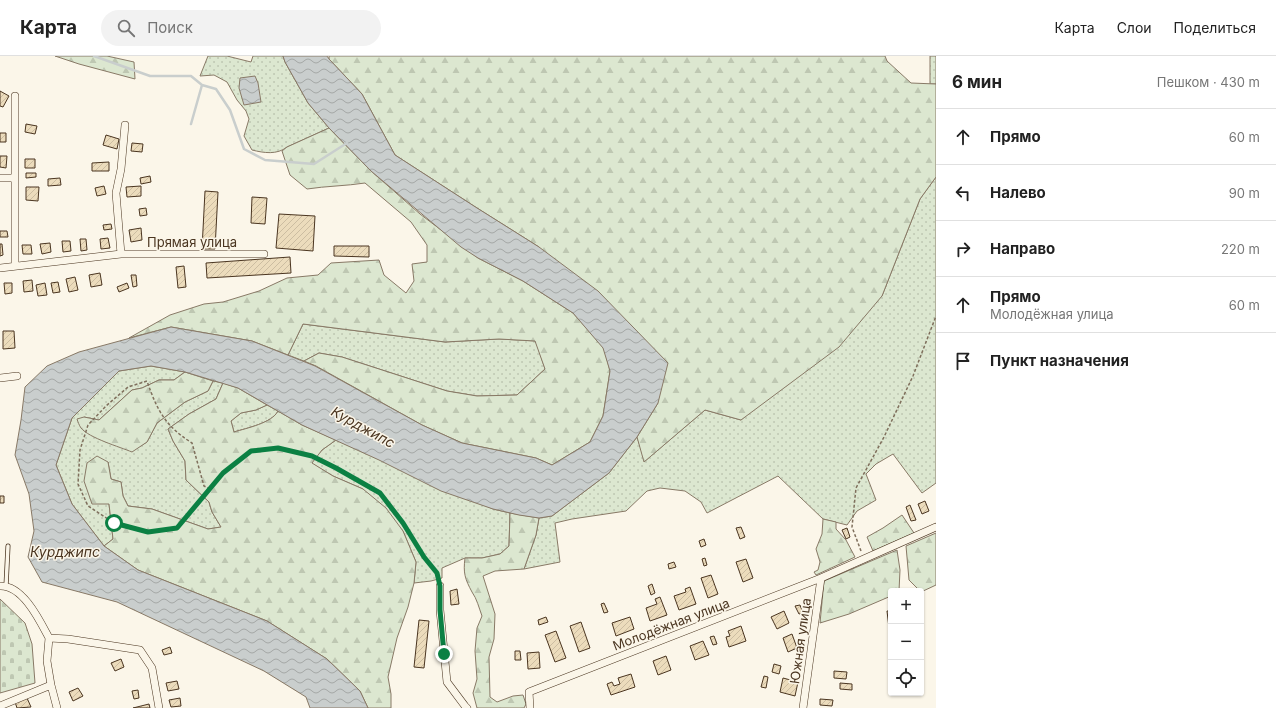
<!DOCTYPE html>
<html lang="ru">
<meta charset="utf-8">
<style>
body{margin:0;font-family:Inter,sans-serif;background:#f2f2f2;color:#222}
.controls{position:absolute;right:12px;bottom:12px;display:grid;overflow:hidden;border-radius:4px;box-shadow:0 1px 3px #0004}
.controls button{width:36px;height:36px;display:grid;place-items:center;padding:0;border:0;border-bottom:1px solid #e0e0e0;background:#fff;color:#222;font:20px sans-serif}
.stop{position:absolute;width:12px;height:12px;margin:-9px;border:3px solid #0b8043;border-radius:50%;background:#fff}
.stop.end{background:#0b8043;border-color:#fff;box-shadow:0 1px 4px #0008}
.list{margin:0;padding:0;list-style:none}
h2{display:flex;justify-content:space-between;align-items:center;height:52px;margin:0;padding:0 16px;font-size:17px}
h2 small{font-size:13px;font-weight:400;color:#767676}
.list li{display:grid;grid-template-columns:26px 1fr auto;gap:12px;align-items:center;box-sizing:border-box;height:56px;padding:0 16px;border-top:1px solid #e0e0e0}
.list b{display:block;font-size:15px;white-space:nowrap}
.list p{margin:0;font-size:13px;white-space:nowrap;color:#767676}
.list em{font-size:13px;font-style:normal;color:#767676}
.icon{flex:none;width:22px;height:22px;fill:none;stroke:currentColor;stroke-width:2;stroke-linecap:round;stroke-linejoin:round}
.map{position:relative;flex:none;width:936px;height:652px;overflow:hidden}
header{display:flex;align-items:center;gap:24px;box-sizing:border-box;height:56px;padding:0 20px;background:#fff;border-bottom:1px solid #e0e0e0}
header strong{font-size:19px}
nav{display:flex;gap:22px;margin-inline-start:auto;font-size:14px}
.search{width:280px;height:36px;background:#f2f2f2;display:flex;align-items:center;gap:10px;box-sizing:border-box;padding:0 14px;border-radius:22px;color:#767676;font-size:15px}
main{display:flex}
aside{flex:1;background:#fff}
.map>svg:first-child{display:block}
.grass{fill:url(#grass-dots);stroke:#887966}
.forest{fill:url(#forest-firs);stroke:#887966}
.cemetery{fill:url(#cemetery-stones);stroke:#887966}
.water{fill:url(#water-waves);stroke:#887966}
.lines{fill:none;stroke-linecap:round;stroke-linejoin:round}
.stream{stroke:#c9cecd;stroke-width:2.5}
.building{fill:url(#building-hatch);stroke:#4a3520}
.service-casing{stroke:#4a3520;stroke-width:5}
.minor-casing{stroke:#4a3520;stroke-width:8}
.path{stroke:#7f6f5c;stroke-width:1.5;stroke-dasharray:3 2;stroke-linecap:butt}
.service{stroke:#fbf6e9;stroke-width:3.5}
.minor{stroke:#fbf6e9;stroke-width:7}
.route{stroke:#0b8043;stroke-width:5}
.labels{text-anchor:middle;stroke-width:3;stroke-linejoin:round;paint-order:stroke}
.street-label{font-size:13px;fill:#4a3520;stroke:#fbf6e9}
.water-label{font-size:14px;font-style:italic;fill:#4a3520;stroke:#fbf6e9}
</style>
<header>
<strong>Карта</strong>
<div class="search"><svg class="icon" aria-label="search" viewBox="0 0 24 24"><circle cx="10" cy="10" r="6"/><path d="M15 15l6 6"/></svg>Поиск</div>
<nav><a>Карта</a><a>Слои</a><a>Поделиться</a></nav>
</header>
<main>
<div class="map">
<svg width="936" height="652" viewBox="0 0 936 652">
<defs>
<pattern id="grass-dots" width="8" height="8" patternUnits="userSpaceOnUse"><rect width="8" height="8" fill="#dce7d0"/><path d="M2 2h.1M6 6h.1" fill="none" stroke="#bec7b2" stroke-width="1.8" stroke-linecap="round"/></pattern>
<pattern id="forest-firs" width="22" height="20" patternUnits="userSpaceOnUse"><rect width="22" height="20" fill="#dce7d0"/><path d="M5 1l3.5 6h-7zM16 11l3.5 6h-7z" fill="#bec7b2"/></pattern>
<pattern id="cemetery-stones" width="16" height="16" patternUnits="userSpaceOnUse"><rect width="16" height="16" fill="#dce7d0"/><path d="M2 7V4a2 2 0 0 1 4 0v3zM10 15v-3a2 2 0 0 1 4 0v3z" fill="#bec7b2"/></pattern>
<pattern id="water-waves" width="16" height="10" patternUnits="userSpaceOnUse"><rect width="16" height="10" fill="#c9cecd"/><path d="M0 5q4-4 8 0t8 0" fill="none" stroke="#a5a8a6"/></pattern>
<pattern id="building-hatch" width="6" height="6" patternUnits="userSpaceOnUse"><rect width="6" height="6" fill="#ecdcbc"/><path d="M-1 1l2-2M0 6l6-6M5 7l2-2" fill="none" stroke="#ccbda1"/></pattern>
</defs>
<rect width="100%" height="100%" fill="#fbf6e9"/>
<path class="grass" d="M 208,0 L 227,0 L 251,6 L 253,0 L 283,0 L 285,6 L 308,47 L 329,72 L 287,91 C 277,99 264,97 252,94 L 244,80 L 249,63 L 246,55 L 237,44 L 227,26 L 214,19 L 200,20 Z
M 930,0 L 936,0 L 936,28 L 930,28 Z
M 936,121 L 936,427 L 922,437 L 893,398 L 876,408 L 866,418 L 876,444 L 857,455 L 847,469 L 823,463 L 778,420 L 707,457 L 701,446 L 685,435 L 660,432 L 647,435 L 626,455 L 572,463 L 555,467 L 560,506 L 524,513 L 536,479 L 539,462 L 552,460 L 609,417 L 637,381 L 645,405 L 705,354 L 741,364 L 882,240 L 920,143 Z
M 303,268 L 445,286 L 499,283 L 536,285 L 545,313 L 517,339 L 477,340 L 447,335 L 342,301 L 319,297 L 304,305 L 288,299 Z
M 151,310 L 185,316 L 174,324 L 159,324 L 142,332 L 132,334 L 99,364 L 84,361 L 95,381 L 132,395 L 147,386 L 157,367 L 185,346 L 208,335 L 213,325 L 223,327 L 216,343 L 189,358 L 168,373 L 173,385 L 185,405 L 186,424 L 209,446 L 212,456 L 221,471 L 208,473 L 152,453 L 128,450 L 123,440 L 121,426 L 111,423 L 108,406 L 109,448 L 113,483 L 104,490 L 72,448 L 56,409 L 72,362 L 119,315 Z
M 267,349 L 278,355 C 272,367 247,372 234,376 L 231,365 L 241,357 L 256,354 Z
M 336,384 L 493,453 L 510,457 L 509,490 L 500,498 L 482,502 L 465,502 L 442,512 L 442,522 L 431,525 L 414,527 L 416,506 L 403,475 L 363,433 L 333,420 L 311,407 L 322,394 Z"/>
<path class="forest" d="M 55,0 L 107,0 L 134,6 L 135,23 L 79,8 Z
M 329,0 L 885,0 L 887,5 L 911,27 L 936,28 L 936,121 L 920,143 L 882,240 L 839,291 L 741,364 L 705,354 L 644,406 L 637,381 L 658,347 L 539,191 L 477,152 L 395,99 L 362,38 L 329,3 Z
M 329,72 L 371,115 L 420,158 L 478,202 L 523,225 L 573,257 L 604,292 L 610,315 L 603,360 L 590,386 L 552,409 L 536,402 L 462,387 L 422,369 L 316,310 L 304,305 L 319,297 L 342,301 L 447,335 L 477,340 L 517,339 L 545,313 L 535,285 L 499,283 L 445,286 L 303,268 L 288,299 L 252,285 L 171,271 L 129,282 L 170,259 L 204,248 L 223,246 L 259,235 L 287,222 L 318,219 L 331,207 L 379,204 L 384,219 L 406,237 L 414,225 L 412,208 L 427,206 L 427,189 L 411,166 L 365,127 C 346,130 326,130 307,133 L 290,119 L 282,95 L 287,91 Z
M 185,316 L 213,325 L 208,335 L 185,346 L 157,367 L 147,386 L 132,396 C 120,391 89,382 81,372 C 79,369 78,366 77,363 L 84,361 L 99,364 L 132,334 L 142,332 L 159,324 L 174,324 Z
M 223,327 L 238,332 L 267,349 L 256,354 L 241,357 L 231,365 L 234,376 C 247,372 272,367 278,355 L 302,369 L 336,384 L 322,394 L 312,407 L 333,420 L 363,433 L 386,452 L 403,475 L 416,506 L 414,527 L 408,551 L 397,582 L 388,621 L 391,638 L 391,652 L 368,652 L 360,635 L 327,603 L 267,565 L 138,514 L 104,490 L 113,483 L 109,448 L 92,448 L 84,425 L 87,407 L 97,400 L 108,406 L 111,423 L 121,426 L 123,440 L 128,450 L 152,453 L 208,473 L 221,471 L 212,456 L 209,446 L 186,424 L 185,405 L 173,385 L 168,373 L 189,358 L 216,343 Z
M 510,457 L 539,462 L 536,479 L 524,513 L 495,515 L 483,520 L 495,558 L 494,583 L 489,601 L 490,641 L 497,646 L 513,640 L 523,639 L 526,648 L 524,652 L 477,652 L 473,637 L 477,623 L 475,595 L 477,572 L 482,560 C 479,552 477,543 472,536 C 465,523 463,517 465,502 L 482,502 L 500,498 L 509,490 Z
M 902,459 L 914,477 L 873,495 L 867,481 L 883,472 Z
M 823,463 L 836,466 L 836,473 L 846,484 L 855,501 L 816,519 L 814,516 L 818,514 L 820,506 L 816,493 L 822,478 Z
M 936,477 L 936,529 L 921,536 L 909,524 L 906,490 Z
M 897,494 L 900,514 L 899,535 L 891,535 L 891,540 L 849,558 L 820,567 L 824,525 Z"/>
<path class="cemetery" d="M 0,543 L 25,567 L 32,588 L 35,627 L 0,637 Z"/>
<path class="water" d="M 283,0 L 327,0 L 329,3 L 362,38 L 395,99 L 477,152 L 539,191 L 598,235 L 668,307 L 658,347 L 637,381 L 609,417 L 552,460 L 539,462 L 519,459 L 493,453 L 441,435 L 379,404 L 302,369 L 238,332 L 185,316 L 151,310 L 119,315 L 72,362 L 56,409 L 72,448 L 104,490 L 138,514 L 267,565 L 327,603 L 360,635 L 368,652 L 310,652 L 306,641 L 264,615 L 117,546 L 42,526 L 28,501 L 34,475 L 29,438 L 15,399 L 21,364 L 25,331 L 47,310 L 79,296 L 171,271 L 252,285 L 315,310 L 422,369 L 462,387 L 536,402 L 552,409 L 590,386 L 603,360 L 610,315 L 603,292 L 573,257 L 523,225 L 478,202 L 461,191 L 371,115 L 329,72 L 308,47 L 285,6 Z
M 255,20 L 258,27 L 261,46 L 244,49 L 239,32 L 240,22 Z"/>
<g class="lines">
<path class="stream" d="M 94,0 L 150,20 L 191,20 L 202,29 L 191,68
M 202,29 L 216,33 L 230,54 L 244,93 L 265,104 L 314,108 L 347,87"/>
</g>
<path class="building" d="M 0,35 L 9,40 L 3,51 L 0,50 Z
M 26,68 L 37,70 L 35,78 L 25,76 Z
M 0,77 L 6,77 L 6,86 L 0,86 Z
M 106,79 L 119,83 L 117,93 L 103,89 Z
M 132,87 L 143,88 L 142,96 L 131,95 Z
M 0,100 L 7,100 L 6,112 L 0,111 Z
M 25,103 L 35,103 L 35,112 L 25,112 Z
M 109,106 L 109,115 L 92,115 L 92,107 Z
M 26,117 L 36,117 L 36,121 L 26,122 Z
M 150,120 L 151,126 L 141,128 L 140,122 Z
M 60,122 L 61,129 L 48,130 L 48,123 Z
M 104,130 L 106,138 L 97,140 L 95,132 Z
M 141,130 L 141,140 L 127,141 L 126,131 Z
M 26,131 L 39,131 L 38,145 L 26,144 Z
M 205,135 L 218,136 L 215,193 L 202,193 Z
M 252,141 L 267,142 L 265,168 L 251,167 Z
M 146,152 L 147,159 L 140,160 L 139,153 Z
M 279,158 L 315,160 L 313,195 L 276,192 Z
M 111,168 L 112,173 L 104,174 L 103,169 Z
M 141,172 L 142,184 L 131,186 L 129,174 Z
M 0,175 L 7,175 L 8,181 L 0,181 Z
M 108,182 L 110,192 L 101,193 L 100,183 Z
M 80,183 L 86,183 L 87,194 L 81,195 Z
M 62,185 L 70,185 L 71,195 L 63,196 Z
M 50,187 L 51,196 L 42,198 L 40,188 Z
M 0,188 L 2,188 L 3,199 L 0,200 Z
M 22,189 L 31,189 L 32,198 L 23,198 Z
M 334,190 L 369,190 L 369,201 L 334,200 Z
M 290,201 L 291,217 L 207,222 L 206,207 Z
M 184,210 L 186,231 L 178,232 L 176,211 Z
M 100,217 L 102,229 L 91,231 L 89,219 Z
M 131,219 L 136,219 L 137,230 L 133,231 Z
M 75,221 L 78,234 L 69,236 L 66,223 Z
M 32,224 L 33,235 L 24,236 L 23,225 Z
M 58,226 L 60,236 L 53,237 L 51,227 Z
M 4,227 L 12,227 L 12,237 L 5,238 Z
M 45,227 L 47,239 L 38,240 L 36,229 Z
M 127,227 L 129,232 L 119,236 L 117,231 Z
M 3,275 L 14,275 L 15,292 L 3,293 Z
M 0,440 L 4,440 L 4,447 L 0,447 Z
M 925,445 L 929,455 L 922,458 L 918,448 Z
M 910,449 L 916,464 L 911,465 L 906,451 Z
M 741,471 L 745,481 L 740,483 L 736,472 Z
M 847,472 L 850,481 L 846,483 L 842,474 Z
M 704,483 L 706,489 L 701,491 L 699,485 Z
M 705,502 L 707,509 L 704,510 L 702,503 Z
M 746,503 L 753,522 L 743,526 L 736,506 Z
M 674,506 L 676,511 L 669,513 L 668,508 Z
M 711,519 L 718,538 L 708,542 L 701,522 Z
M 652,528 L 655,537 L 651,539 L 648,530 Z
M 690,531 L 696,548 L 679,554 L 674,540 L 686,536 L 685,533 Z
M 457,533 L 459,548 L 451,549 L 450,535 Z
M 660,541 L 667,559 L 650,565 L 646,552 L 657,548 L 655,543 Z
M 604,547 L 608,556 L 604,557 L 601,548 Z
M 800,549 L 803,557 L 799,558 L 795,550 Z
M 784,555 L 789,567 L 777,573 L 771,561 Z
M 887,555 L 891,555 L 891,572 L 889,572 Z
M 546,561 L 548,566 L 539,569 L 538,564 Z
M 630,561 L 634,573 L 616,580 L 612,567 Z
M 419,564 L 429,565 L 424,612 L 414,611 Z
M 581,566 L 590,592 L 579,596 L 570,570 Z
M 741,570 L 746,585 L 729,591 L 726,581 L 730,580 L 728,575 Z
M 556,575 L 566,602 L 555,606 L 545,579 Z
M 792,578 L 797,592 L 788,596 L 783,582 Z
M 714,580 L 717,588 L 713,589 L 710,581 Z
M 703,585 L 709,599 L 695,604 L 690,590 Z
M 170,591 L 172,597 L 164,599 L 162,594 Z
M 515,595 L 520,595 L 521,604 L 515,604 Z
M 539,596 L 540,612 L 528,613 L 527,597 Z
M 666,600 L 671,614 L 658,619 L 653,605 Z
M 121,603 L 124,611 L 115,615 L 111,607 Z
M 774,608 L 781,610 L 779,618 L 772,616 Z
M 834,615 L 847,616 L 846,623 L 834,622 Z
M 631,618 L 635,631 L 611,639 L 607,628 L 612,626 L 614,630 L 620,628 L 618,622 Z
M 764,620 L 768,621 L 766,632 L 761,631 Z
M 783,622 L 798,626 L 795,640 L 780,636 Z
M 177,625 L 179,633 L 168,635 L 166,627 Z
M 840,627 L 852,628 L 852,634 L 840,633 Z
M 78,632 L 83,640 L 73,645 L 69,636 Z
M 138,634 L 139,642 L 134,643 L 132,635 Z
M 27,642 L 31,651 L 17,652 L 15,646 Z
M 180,642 L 181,650 L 171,651 L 169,644 Z
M 820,643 L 833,644 L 832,650 L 820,649 Z
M 149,648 L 150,652 L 133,652 Z"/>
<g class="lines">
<defs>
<path id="service" d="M 6,530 L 8,490"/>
<path id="minor" d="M 15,40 L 15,210
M 0,122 L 14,122
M 121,198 L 116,137 L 121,113 L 125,69
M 0,212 L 121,198 L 264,198
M 0,322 L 17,320
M 0,530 C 23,529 40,565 49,582 L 68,583 L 140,594 L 152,612 L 159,652
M 440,530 L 440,554 L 447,626 L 465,650 L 467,652
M 49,582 L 47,605 L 51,629
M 0,650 L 51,629 L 57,652
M 530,652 L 529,636 L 821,522 L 936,471
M 803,652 L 821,522"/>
</defs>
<use href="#service" class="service-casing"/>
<use href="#minor" class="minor-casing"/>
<path class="path" d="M 210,433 L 204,430 L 192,387 C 165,370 157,354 147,325 L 128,331 L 106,350 L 88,369 L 80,394 L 78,428 L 88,450 L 114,467 L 147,476 L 177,472 L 223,417 L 251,395 L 278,392 L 312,400 L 336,412 L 380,437 L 403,467 L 424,501 L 437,517 L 439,524
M 861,495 L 852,471 L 856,432 L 884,381 L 913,320 L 936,260"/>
<use href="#service" class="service"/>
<use href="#minor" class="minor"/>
</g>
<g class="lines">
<path class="route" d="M 114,467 L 148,476 L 177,472 L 223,417 L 251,395 L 278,392 L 312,400 L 336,412 L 380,437 L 403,467 L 424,501 L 437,517 L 440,530 L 440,554 L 444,598"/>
</g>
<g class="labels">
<g class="street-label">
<text x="192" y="191">Прямая улица</text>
<text transform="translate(671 568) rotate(-21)" y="5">Молодёжная улица</text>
<text transform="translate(800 585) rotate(-82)" y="5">Южная улица</text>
</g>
<g class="water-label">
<text transform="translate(363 371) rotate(29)" y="5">Курджипс</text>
<text x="65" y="501">Курджипс</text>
</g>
</g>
</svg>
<div class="controls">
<button>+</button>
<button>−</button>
<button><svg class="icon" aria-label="locate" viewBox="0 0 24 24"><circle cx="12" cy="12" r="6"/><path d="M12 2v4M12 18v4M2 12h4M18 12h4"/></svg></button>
</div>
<div class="stop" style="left:114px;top:467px"></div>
<div class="stop end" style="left:444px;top:598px"></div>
</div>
<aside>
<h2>6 мин<small>Пешком · 430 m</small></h2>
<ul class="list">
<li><svg class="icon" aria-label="ahead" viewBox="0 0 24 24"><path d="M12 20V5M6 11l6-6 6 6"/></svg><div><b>Прямо</b></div><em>60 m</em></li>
<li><svg class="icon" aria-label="left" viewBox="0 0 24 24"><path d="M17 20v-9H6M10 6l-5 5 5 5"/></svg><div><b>Налево</b></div><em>90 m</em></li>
<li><svg class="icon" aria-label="right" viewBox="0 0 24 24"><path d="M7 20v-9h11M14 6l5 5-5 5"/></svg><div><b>Направо</b></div><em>220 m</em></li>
<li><svg class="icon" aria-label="ahead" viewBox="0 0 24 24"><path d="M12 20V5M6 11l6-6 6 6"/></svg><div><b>Прямо</b><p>Молодёжная улица</p></div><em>60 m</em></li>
<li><svg class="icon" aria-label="arrive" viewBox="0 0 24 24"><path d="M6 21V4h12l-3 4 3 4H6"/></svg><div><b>Пункт назначения</b></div></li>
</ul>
</aside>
</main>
